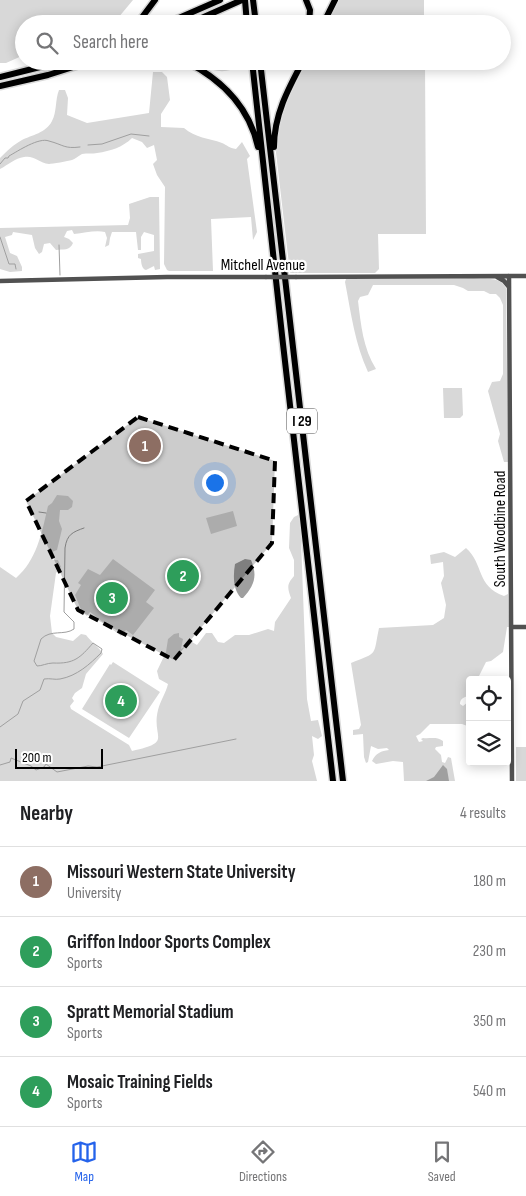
<!DOCTYPE html>
<style>
body{margin:0;font-family:"Sofia Sans Condensed",sans-serif;background:#f6f6f6;color:#202124}
.controls{position:absolute;right:15px;bottom:15px;display:grid;overflow:hidden;border-radius:5px;box-shadow:0 2px 12px #0003}
.controls button{width:45px;height:45px;display:grid;place-items:center;padding:0;border:0;border-bottom:1px solid #e0e0e0;background:#fff;color:#202124;font:25px sans-serif}
.scale{position:absolute;left:15px;bottom:12px;width:88px;box-sizing:border-box;padding-left:5px;border:2px solid #000;border-top:0;font-size:14px;line-height:18px;white-space:nowrap;color:#000;-webkit-text-stroke:4px #fff;paint-order:stroke}
.you{position:absolute;left:214px;top:482px;width:18px;height:18px;margin:-12px;border:4px solid #fff;border-radius:50%;background:#1a73e8;box-shadow:0 0 0 8px #1a73e833}
.badge{display:grid;place-items:center;width:32px;height:32px;border-radius:50%;background:#2563eb;color:#fff;font-size:16px;font-weight:700}
.pin{position:absolute;translate:-50% -50%;border:2px solid #fff;box-shadow:0 1px 5px #0006}
.list{margin:0;padding:0;list-style:none}
h2{display:flex;justify-content:space-between;align-items:center;height:65px;margin:0;padding:0 20px;font-size:21px}
h2 small{font-size:16px;font-weight:400;color:#757577}
.list li{display:grid;grid-template-columns:32px 1fr auto;gap:15px;align-items:center;box-sizing:border-box;height:70px;padding:0 20px;border-top:1px solid #e0e0e0}
.list b{display:block;font-size:19px;white-space:nowrap}
.list p{margin:0;font-size:16px;white-space:nowrap;color:#757577}
.list em{font-size:16px;font-style:normal;color:#757577}
.icon{flex:none;width:28px;height:28px;fill:none;stroke:currentColor;stroke-width:2;stroke-linecap:round;stroke-linejoin:round}
.map{position:relative;flex:none;width:526px;height:781px;overflow:hidden}
.search{position:absolute;background:#fff;box-shadow:0 2px 12px #0003;left:15px;right:15px;top:15px;height:55px;display:flex;align-items:center;gap:12px;box-sizing:border-box;padding:0 18px;border-radius:28px;color:#757577;font-size:19px}
.sheet{height:345px;background:#fff}
nav{display:flex;justify-content:space-around;align-items:center;box-sizing:border-box;height:70px;border-top:1px solid #e0e0e0;background:#fff;font-size:14px;color:#757577}
nav a{display:grid;justify-items:center;gap:2px}
nav .on{color:#2563eb}
.map>svg:first-child{display:block}
.green{fill:#d8d8d8}
.water{fill:#9f9f9f}
.lines{fill:none;stroke-linecap:round;stroke-linejoin:round}
.stream{stroke:#9f9f9f;stroke-width:1}
.motorway-casing{stroke:#dbdbdb;stroke-width:9}
.tertiary{stroke:#515151;stroke-width:4.5}
.motorway{stroke:#000;stroke-width:6}
.tertiary-bridge{stroke:#515151;stroke-width:4.5}
.marked{fill:#000;fill-opacity:0.2;stroke:#000;stroke-width:4;stroke-dasharray:10 6;stroke-linejoin:round}
.labels{text-anchor:middle;stroke-width:4.5;stroke-linejoin:round;paint-order:stroke}
.shield{fill:#fff;stroke:#4c4c4c;stroke-width:1}
.shield-label{font-size:15px;font-weight:bold;fill:#000}
.street-label{font-size:16px;fill:#000;stroke:#fff}
</style>
<div class="map">
<svg width="526" height="781" viewBox="0 0 526 781">
<rect width="100%" height="100%" fill="#fff"/>
<path class="green" d="M 0,0 L 133,0 L 113,24 L 24,24 L 24,55 L 6,63 L 0,63 Z
M 339,0 L 424,0 L 424,24 L 326,24 Z
M 306,61 L 425,61 L 426,234 L 378,234 L 379,269 L 375,273 L 290,273 L 276,153 L 277,131 L 285,101 Z
M 153,72 L 162,72 L 167,77 L 170,100 L 161,114 L 161,127 L 184,128 C 195,138 209,138 222,143 C 227,145 229,148 236,149 L 242,142 L 250,156 L 247,159 L 257,232 L 253,240 L 251,217 L 211,219 L 213,271 L 169,271 L 167,270 L 164,264 L 165,187 L 157,175 L 153,164 L 157,160 L 154,145 L 147,148 L 142,142 L 132,138 C 123,147 111,151 97,153 C 93,154 87,153 82,154 C 78,156 75,159 72,160 C 68,161 52,164 49,164 C 39,163 34,155 24,157 C 15,158 8,165 0,169 L 0,158 C 7,151 13,145 22,140 C 32,135 46,133 52,121 C 57,112 55,100 59,90 L 65,90 L 68,98 L 67,115 L 87,123 L 149,113 Z
M 150,197 L 159,197 L 160,269 L 155,270 L 154,266 L 146,270 C 142,269 141,263 141,259 L 138,258 L 138,254 L 154,251 L 154,235 L 144,232 L 141,237 L 141,250 L 138,250 L 136,232 L 112,232 L 110,238 L 109,245 L 105,247 L 107,238 L 105,232 C 95,230 85,233 74,234 L 72,230 L 67,231 L 64,237 L 69,239 L 73,243 C 70,251 63,249 56,250 L 50,243 L 44,244 L 42,252 L 39,254 L 35,248 L 32,235 L 13,232 L 12,235 L 5,237 L 10,253 L 17,256 L 22,267 L 22,271 L 10,272 L 0,269 L 0,228 L 128,225 L 130,218 L 129,204 Z
M 474,278 C 486,280 500,276 506,288 L 508,462 L 504,462 L 498,441 L 500,434 L 488,391 L 492,382 L 500,381 L 503,374 L 503,305 L 500,298 L 496,294 L 490,294 L 484,291 L 468,291 L 463,288 L 454,285 L 373,285 L 368,295 L 360,297 L 358,301 C 361,325 363,348 376,369 L 368,372 C 355,344 351,313 345,282 L 346,279 L 349,279 Z
M 443,388 L 462,388 L 463,415 L 460,418 L 444,418 Z
M 57,495 L 68,496 L 73,501 L 72,507 L 68,510 L 60,510 L 59,521 L 62,529 L 57,550 L 49,553 L 53,560 L 58,560 L 61,567 L 56,573 L 50,616 L 52,633 L 56,637 L 73,641 L 81,634 L 86,635 C 91,642 100,648 103,654 L 86,674 L 82,688 L 75,693 L 72,698 L 74,701 L 70,706 L 71,709 L 129,745 L 132,751 C 174,742 151,738 158,710 C 160,701 166,693 168,684 L 159,679 L 157,671 L 166,652 L 168,639 L 174,634 L 179,633 L 179,637 L 183,639 L 181,649 L 192,642 L 197,645 L 206,633 L 212,633 L 218,642 L 224,643 L 235,635 L 249,635 L 268,629 L 274,631 L 275,622 L 291,598 C 287,587 287,584 294,576 L 294,560 L 289,548 L 290,523 L 294,517 L 300,514 L 307,699 L 311,721 L 318,720 L 322,736 L 318,739 L 312,736 L 314,755 L 312,761 L 317,781 L 0,781 L 0,567 L 16,578 C 37,560 42,532 48,506 L 52,503 Z
M 233,511 L 237,526 L 211,534 L 206,518 Z
M 466,548 C 484,564 476,586 504,596 L 508,594 L 509,627 L 507,627 L 503,652 L 491,661 L 486,662 L 477,680 L 470,680 L 470,695 C 465,697 460,698 460,704 L 463,706 L 468,702 L 470,727 L 462,724 L 430,724 L 420,734 L 416,736 L 419,742 L 423,741 L 421,739 L 423,738 C 430,739 436,736 443,741 L 443,746 L 436,747 L 435,749 L 441,755 L 442,762 L 445,763 L 448,757 L 451,758 L 455,781 L 404,781 L 403,762 L 393,761 L 376,764 L 372,761 C 376,753 381,751 389,750 L 387,748 L 378,749 L 371,746 L 368,762 L 366,763 L 364,757 L 363,734 L 353,735 L 353,730 L 359,729 L 361,725 L 351,663 C 379,652 373,656 379,628 L 433,625 L 444,618 L 446,605 L 441,583 L 444,576 L 443,562 L 431,564 L 430,555 L 444,552 L 455,557 Z
M 113,559 L 155,590 L 146,602 L 154,608 L 133,635 L 126,630 L 121,636 L 90,612 L 87,616 L 82,612 L 75,595 L 81,585 L 78,583 L 88,569 L 100,575 Z
M 113,662 L 160,692 L 129,738 L 82,709 L 110,664 L 111,665 Z
M 516,747 L 526,747 L 526,781 L 516,781 Z"/>
<path class="water" d="M 245,559 L 251,560 C 258,576 254,586 243,598 L 241,598 C 233,589 233,576 235,564 Z
M 443,765 L 447,769 L 449,781 L 426,781 L 434,777 Z"/>
<g class="lines">
<path class="stream" d="M 88,145 L 102,144 L 131,134 L 149,136
M 0,164 L 5,158 L 8,158 L 9,156 C 18,151 39,137 49,141 C 64,145 64,149 80,147
M 0,237 L 9,264 L 15,264 L 16,269
M 59,245 L 60,275
M 39,512 L 46,513
M 0,727 L 18,714 L 23,701 L 40,690 L 44,679 C 50,678 55,680 60,679 C 77,676 90,664 101,653 L 102,649 L 93,643 C 80,658 74,664 53,663 C 47,663 42,666 37,666 L 34,661 L 41,639 C 51,629 64,636 74,629 L 74,622 L 64,612 L 65,548 C 67,534 73,532 84,528
M 0,765 L 10,762 L 11,758 L 31,766 L 36,770 L 44,767 L 46,764 L 57,772 L 88,766 L 97,767 L 236,739"/>
<defs>
<path id="motorway" d="M 245,0 L 247,24
M 253,0 L 256,24
M 306,0 L 310,10 L 309,24
M 137,24 L 155,0
M 165,24 L 220,0
M 188,24 L 242,0
M 323,24 L 335,0
M 185,61 C 221,79 249,106 258,147
M 205,61 C 216,68 227,69 237,61
M 252,61 L 283,344 L 333,781
M 260,61 L 343,781
M 0,77 L 64,61
M 0,86 L 48,75 L 92,61
M 274,147 C 274,115 288,89 303,61"/>
</defs>
<use href="#motorway" class="motorway-casing"/>
<path class="tertiary" d="M 509,276 L 512,781
M 296,277 L 526,276
M 497,277 L 504,281 L 509,287
M 0,281 L 167,277 L 266,277
M 512,627 L 526,627"/>
<use href="#motorway" class="motorway"/>
<path class="tertiary-bridge" d="M 266,277 L 296,277"/>
</g>
<path class="marked" d="M 138,417 L 275,461 L 272,543 L 174,660 L 78,610 L 26,501 Z"/>
<g class="labels">
<rect class="shield" x="287" y="408.5" width="30" height="25" rx="4"/>
<g class="shield-label">
<text x="302" y="426">I 29</text>
</g>
<g class="street-label">
<text x="263" y="270">Mitchell Avenue</text>
<text transform="translate(499 529) rotate(-90)" y="6">South Woodbine Road</text>
</g>
</g>
</svg>
<div class="controls">
<button><svg class="icon" aria-label="locate" viewBox="0 0 24 24"><circle cx="12" cy="12" r="6"/><path d="M12 2v4M12 18v4M2 12h4M18 12h4"/></svg></button>
<button><svg class="icon" aria-label="layers" viewBox="0 0 24 24"><path d="M12 4l9 5-9 5-9-5zM3 14l9 5 9-5"/></svg></button>
</div>
<div class="scale">200 m</div>
<div class="you"></div>
<div class="pin badge" style="left:145px;top:446px;background:#8d6e63">1</div>
<div class="pin badge" style="left:183px;top:576px;background:#2e9e5b">2</div>
<div class="pin badge" style="left:112px;top:598px;background:#2e9e5b">3</div>
<div class="pin badge" style="left:121px;top:701px;background:#2e9e5b">4</div>
<div class="search"><svg class="icon" aria-label="search" viewBox="0 0 24 24"><circle cx="10" cy="10" r="6"/><path d="M15 15l6 6"/></svg>Search here</div>
</div>
<section class="sheet">
<h2>Nearby<small>4 results</small></h2>
<ul class="list">
<li><span class="badge" style="background:#8d6e63">1</span><div><b>Missouri Western State University</b><p>University</p></div><em>180 m</em></li>
<li><span class="badge" style="background:#2e9e5b">2</span><div><b>Griffon Indoor Sports Complex</b><p>Sports</p></div><em>230 m</em></li>
<li><span class="badge" style="background:#2e9e5b">3</span><div><b>Spratt Memorial Stadium</b><p>Sports</p></div><em>350 m</em></li>
<li><span class="badge" style="background:#2e9e5b">4</span><div><b>Mosaic Training Fields</b><p>Sports</p></div><em>540 m</em></li>
</ul>
</section>
<nav>
<a class="on"><svg class="icon" aria-label="map" viewBox="0 0 24 24"><path d="M3 6l6-2 6 2 6-2v14l-6 2-6-2-6 2zM9 4v14M15 6v14"/></svg>Map</a>
<a><svg class="icon" aria-label="directions" viewBox="0 0 24 24"><path d="M12 3l9 9-9 9-9-9zM9 14v-3h6M13 9l2 2-2 2"/></svg>Directions</a>
<a><svg class="icon" aria-label="saved" viewBox="0 0 24 24"><path d="M7 4h10v16l-5-4-5 4z"/></svg>Saved</a>
</nav>
